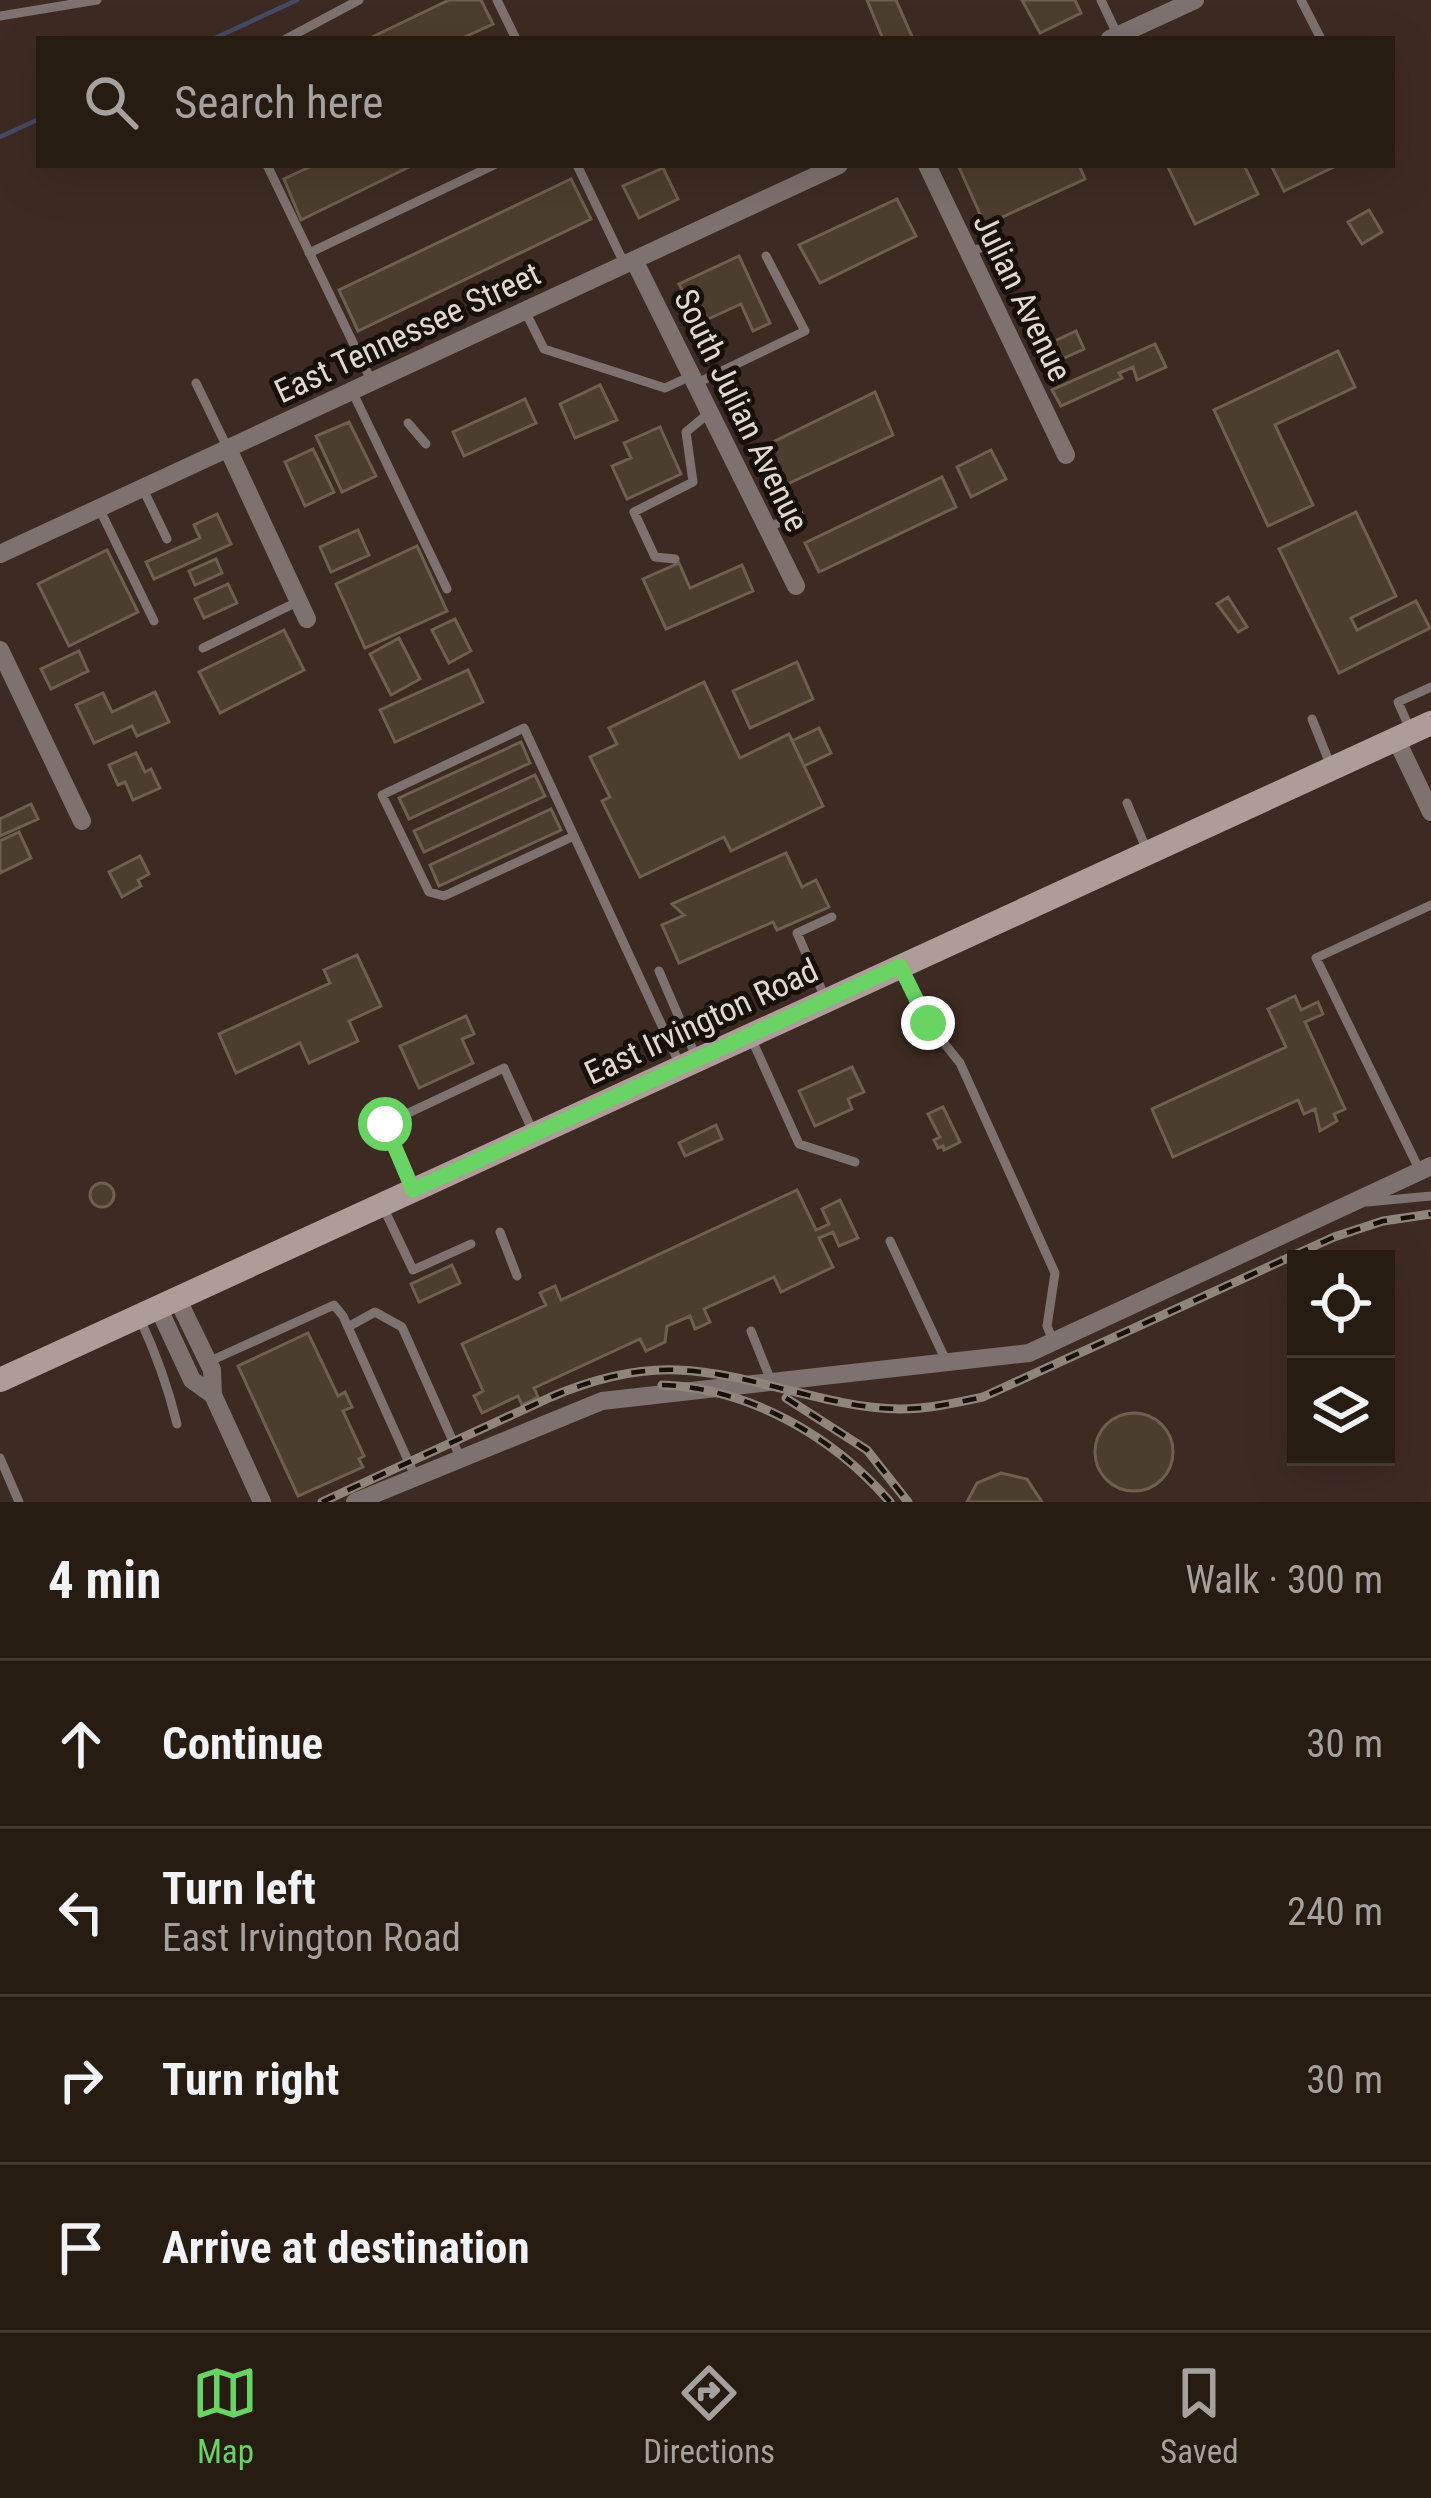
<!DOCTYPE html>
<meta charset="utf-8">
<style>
body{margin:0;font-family:"Roboto Condensed",sans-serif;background:#2e251a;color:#f1f3f6}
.controls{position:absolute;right:36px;bottom:36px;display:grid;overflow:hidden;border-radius:0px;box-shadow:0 12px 48px #0002}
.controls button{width:108px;height:108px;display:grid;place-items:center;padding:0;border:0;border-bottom:3px solid #423a31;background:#261c11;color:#f1f3f6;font:60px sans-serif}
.stop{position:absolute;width:36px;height:36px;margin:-27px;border:9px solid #69d364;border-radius:50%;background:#fff}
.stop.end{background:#69d364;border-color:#fff;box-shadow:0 3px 12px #0008}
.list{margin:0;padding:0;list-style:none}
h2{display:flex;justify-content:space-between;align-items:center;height:156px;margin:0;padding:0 48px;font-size:51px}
h2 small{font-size:39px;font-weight:400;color:#a4a19f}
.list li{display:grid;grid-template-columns:78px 1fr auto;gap:36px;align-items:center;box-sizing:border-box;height:168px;padding:0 48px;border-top:3px solid #423a31}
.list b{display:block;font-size:45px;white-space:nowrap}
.list p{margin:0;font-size:39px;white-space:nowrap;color:#a4a19f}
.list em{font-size:39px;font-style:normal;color:#a4a19f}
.icon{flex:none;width:66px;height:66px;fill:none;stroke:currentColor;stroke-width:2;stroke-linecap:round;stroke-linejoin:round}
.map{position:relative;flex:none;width:1431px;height:1502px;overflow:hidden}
.search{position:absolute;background:#261c11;box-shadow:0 12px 48px #0002;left:36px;right:36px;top:36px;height:132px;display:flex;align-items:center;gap:30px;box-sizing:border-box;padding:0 42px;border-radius:0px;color:#a4a19f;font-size:45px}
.sheet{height:828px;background:#261c11}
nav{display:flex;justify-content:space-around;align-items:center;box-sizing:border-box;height:168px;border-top:3px solid #423a31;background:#261c11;font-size:33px;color:#a4a19f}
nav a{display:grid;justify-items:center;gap:6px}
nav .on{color:#69d364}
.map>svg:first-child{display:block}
.industrial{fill:#3d2b23;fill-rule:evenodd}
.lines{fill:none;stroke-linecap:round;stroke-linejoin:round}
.stream{stroke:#444b64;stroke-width:4.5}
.building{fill:#4c3e2e;stroke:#6e5f4e;stroke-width:3}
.lane{stroke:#7d726f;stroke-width:9}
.street{stroke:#7d726f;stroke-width:18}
.secondary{stroke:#ad9c97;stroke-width:24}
.rail-casing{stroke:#90857a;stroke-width:9}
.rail{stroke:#161009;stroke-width:4.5;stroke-dasharray:14;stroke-linecap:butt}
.route{stroke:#69d364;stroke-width:15}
.labels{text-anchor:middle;stroke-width:10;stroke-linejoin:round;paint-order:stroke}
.street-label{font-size:33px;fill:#e1d8cf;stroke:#161009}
</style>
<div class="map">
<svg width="1431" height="1502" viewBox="0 0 1431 1502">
<rect width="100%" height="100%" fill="#322517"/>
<path class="industrial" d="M 0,0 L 1431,0 L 1431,1502 L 0,1502 ZM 39,39 L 1392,39 L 1392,165 L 39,165 ZM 1296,1259 L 1386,1259 L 1386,1457 L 1296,1457 Z"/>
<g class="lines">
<path class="stream" d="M 213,39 L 297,0
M 0,137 L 39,119"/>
</g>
<path class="building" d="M 449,0 L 481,0 L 493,24 L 460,39 L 368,39 Z
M 867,0 L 896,0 L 913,39 L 883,39 Z
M 1022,0 L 1075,0 L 1081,13 L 1040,33 Z
M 314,165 L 413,165 L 301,220 L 284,179 Z
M 958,165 L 1079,165 L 1085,179 L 985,225 Z
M 1167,165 L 1244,165 L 1258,194 L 1195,224 Z
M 1271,165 L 1338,165 L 1284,191 Z
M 663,168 L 678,199 L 639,218 L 623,186 Z
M 571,179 L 591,219 L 358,331 L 339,290 Z
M 897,199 L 916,236 L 820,283 L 799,245 Z
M 1369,210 L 1382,232 L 1362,244 L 1348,222 Z
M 739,256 L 770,323 L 753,331 L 741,304 L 697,324 L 679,284 Z
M 1076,331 L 1084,349 L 1042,368 L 1033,351 Z
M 1155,344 L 1166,367 L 1137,380 L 1133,367 L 1119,373 L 1122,378 L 1061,406 L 1052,390 Z
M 1338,351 L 1355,387 L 1275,425 L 1313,505 L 1268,526 L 1214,410 Z
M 600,385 L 617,420 L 575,438 L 560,404 Z
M 875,392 L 893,435 L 785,485 L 765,446 Z
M 525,399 L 536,423 L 464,456 L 453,432 Z
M 349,422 L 376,476 L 342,492 L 316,436 Z
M 660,427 L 681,474 L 627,499 L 612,466 L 631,458 L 624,443 Z
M 313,449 L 334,492 L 305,506 L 285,462 Z
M 991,450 L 1006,479 L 971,497 L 957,467 Z
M 942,477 L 956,507 L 819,572 L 805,543 Z
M 1356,512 L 1396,596 L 1351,618 L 1357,630 L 1416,601 L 1430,628 L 1339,673 L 1279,549 Z
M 217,514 L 231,544 L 154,579 L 146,562 L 200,538 L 194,525 Z
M 358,530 L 369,555 L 331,572 L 320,547 Z
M 417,546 L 447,611 L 365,648 L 336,584 Z
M 107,550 L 138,612 L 69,646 L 38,584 Z
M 216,559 L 222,573 L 195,585 L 189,571 Z
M 679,563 L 690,588 L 742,565 L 753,591 L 666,629 L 643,579 Z
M 228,584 L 237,603 L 204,618 L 195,599 Z
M 1228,597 L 1247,627 L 1238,632 L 1217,604 Z
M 455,619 L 471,651 L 449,663 L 432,630 Z
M 284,630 L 304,670 L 220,713 L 199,672 Z
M 399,638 L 420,679 L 391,695 L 370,654 Z
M 79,651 L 88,671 L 51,689 L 41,669 Z
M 797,662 L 813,699 L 750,728 L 733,691 Z
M 468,670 L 483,702 L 395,742 L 380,710 Z
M 704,682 L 740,758 L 789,734 L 823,806 L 731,851 L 724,837 L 640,877 L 602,801 L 610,797 L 590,757 L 617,744 L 609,728 Z
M 155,692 L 169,722 L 137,736 L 132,726 L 94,743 L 76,705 L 103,693 L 112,712 Z
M 819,728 L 831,753 L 804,766 L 792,741 Z
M 521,742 L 530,763 L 409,819 L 399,798 Z
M 136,753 L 145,772 L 151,769 L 160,788 L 133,800 L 125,782 L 118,785 L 109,765 Z
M 535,775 L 545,796 L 424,852 L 414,831 Z
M 31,804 L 38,819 L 0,836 L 0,819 Z
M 551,809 L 561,830 L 439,886 L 430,865 Z
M 19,832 L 31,858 L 0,873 L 0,841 Z
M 786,853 L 802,887 L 816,880 L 829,907 L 777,930 L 773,922 L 679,963 L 662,925 L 684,915 L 672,904 Z
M 140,856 L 149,874 L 138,880 L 141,886 L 122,897 L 109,872 Z
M 357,955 L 381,1006 L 349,1021 L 358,1041 L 309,1063 L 300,1043 L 236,1073 L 219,1034 L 330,983 L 324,970 Z
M 1295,996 L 1301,1010 L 1318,1002 L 1323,1014 L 1305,1022 L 1345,1109 L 1334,1114 L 1337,1121 L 1320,1131 L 1315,1109 L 1304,1114 L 1298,1100 L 1173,1157 L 1152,1109 L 1286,1047 L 1268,1009 Z
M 466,1016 L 474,1034 L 462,1039 L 473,1063 L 419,1088 L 400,1046 Z
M 852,1067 L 864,1092 L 848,1099 L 852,1109 L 815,1126 L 799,1091 Z
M 943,1107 L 960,1142 L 944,1150 L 943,1146 L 938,1148 L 934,1140 L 940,1137 L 928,1114 Z
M 716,1125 L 722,1139 L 685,1156 L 679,1143 Z
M90 1195a12 12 0 1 1 24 0a12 12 0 1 1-24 0Z
M 797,1190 L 816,1230 L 829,1224 L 822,1209 L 840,1200 L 858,1238 L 839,1246 L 833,1232 L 819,1238 L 833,1267 L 781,1292 L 774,1277 L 704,1309 L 710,1322 L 695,1329 L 690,1316 L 667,1326 L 665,1342 L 646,1351 L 640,1339 L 534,1388 L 538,1397 L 522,1405 L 518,1396 L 482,1413 L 474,1396 L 483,1391 L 462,1344 L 546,1305 L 540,1293 L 555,1286 L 561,1300 Z
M 452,1265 L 460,1283 L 419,1302 L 411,1284 Z
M 308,1333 L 338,1396 L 345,1392 L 352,1407 L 343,1411 L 364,1456 L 359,1459 L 363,1467 L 298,1496 L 238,1366 Z
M1095 1452a39 39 0 1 1 78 0a39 39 0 1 1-78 0Z
M 1001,1473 L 1027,1479 L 1042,1502 L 967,1502 L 977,1483 Z"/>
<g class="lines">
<path class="lane" d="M 497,0 L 516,39
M 1101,0 L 1118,36
M 1301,0 L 1321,39
M 0,16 L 97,0
M 286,39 L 359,0
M 267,165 L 372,382
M 577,165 L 624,263
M 309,253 L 494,165
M 969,253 L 994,242
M 525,311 L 544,349 L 665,388 L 691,376
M 196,383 L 228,449
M 695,384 L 805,331 L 766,256
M 352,391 L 447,589
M 408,423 L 426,444
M 143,489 L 167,539
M 99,508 L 154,621
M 767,528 L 799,514
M 675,559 L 655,557 L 634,512 L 693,482 L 686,432 L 709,413
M 203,648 L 299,601
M 1312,719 L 1330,764
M 1409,727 L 1398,702 L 1431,687
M 1127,803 L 1148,853
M 574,836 L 444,896 L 429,892 L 382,795 L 524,728 L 681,1067
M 659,971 L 697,1059
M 903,971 L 928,1023 L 960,1063 L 1055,1273 L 1047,1326 L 1053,1341
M 826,1000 L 797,933 L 832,917
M 752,1040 L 799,1144 L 855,1162
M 377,1107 L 413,1189
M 385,1124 L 504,1068 L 534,1134
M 1420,1171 L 1316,958 L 1431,905
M 1367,1202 L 1431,1196
M 384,1209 L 413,1270 L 471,1244
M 500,1232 L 517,1276
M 890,1241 L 947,1363
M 139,1317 C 155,1351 168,1387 177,1424
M 348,1327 L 375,1312 L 402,1327 L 460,1457
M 751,1331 L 771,1381
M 208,1362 L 334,1305 L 343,1316 L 415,1476
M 0,1458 L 19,1502"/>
<path class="street" d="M 1110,39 L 1195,0
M 927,165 L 1066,455
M 634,260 L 796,586
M 228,449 L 307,619
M 0,554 L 839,165
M 0,650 L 82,821
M 1396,739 L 1431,812
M 158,1307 L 192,1380 L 213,1395 L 212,1370 L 177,1298
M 213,1395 L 262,1502
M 355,1502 L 602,1401 L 1029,1353 L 1431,1166"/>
<path class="secondary" d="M 0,1380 L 1431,723"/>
<defs>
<path id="rail" d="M 662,1385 C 750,1388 834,1437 890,1502
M 786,1398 L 867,1450 L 908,1502
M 322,1502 L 551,1397 C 591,1380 634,1368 678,1370 C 753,1373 825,1408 900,1409 C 928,1409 955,1403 983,1397 L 1334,1237 L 1383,1221 L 1431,1214"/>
</defs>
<use href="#rail" class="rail-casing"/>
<use href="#rail" class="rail"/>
</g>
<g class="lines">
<path class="route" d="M 385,1124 L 413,1190 L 900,966 L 928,1023"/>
</g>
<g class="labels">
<g class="street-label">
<text transform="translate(1023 297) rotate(64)" y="12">Julian Avenue</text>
<text transform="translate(407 332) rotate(-25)" y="12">East Tennessee Street</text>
<text transform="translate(742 410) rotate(64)" y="12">South Julian Avenue</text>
<text transform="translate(701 1021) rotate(-25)" y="12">East Irvington Road</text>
</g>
</g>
</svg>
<div class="controls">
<button><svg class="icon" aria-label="locate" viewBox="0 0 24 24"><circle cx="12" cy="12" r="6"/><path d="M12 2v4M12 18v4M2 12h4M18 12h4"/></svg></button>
<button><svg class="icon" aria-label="layers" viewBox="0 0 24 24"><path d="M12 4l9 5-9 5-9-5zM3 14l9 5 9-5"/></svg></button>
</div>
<div class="stop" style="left:385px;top:1124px"></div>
<div class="stop end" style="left:928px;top:1023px"></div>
<div class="search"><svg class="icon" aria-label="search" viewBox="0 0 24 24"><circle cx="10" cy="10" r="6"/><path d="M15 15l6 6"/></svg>Search here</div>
</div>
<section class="sheet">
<h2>4 min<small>Walk · 300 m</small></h2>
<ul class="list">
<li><svg class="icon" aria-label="ahead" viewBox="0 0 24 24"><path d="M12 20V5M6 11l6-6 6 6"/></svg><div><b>Continue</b></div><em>30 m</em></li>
<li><svg class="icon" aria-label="left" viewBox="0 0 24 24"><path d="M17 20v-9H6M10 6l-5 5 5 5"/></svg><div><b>Turn left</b><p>East Irvington Road</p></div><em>240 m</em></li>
<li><svg class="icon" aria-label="right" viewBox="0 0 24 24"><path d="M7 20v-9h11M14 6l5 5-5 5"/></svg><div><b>Turn right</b></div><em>30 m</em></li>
<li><svg class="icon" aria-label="arrive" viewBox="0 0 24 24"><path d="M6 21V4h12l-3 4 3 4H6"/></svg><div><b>Arrive at destination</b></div></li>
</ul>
</section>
<nav>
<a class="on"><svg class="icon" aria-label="map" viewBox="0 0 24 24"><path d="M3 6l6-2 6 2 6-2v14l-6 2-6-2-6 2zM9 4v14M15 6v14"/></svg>Map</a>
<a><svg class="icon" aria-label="directions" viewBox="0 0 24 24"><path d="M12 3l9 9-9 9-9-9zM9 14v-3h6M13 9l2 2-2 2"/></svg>Directions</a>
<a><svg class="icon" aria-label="saved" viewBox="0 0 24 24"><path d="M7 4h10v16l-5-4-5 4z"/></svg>Saved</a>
</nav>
